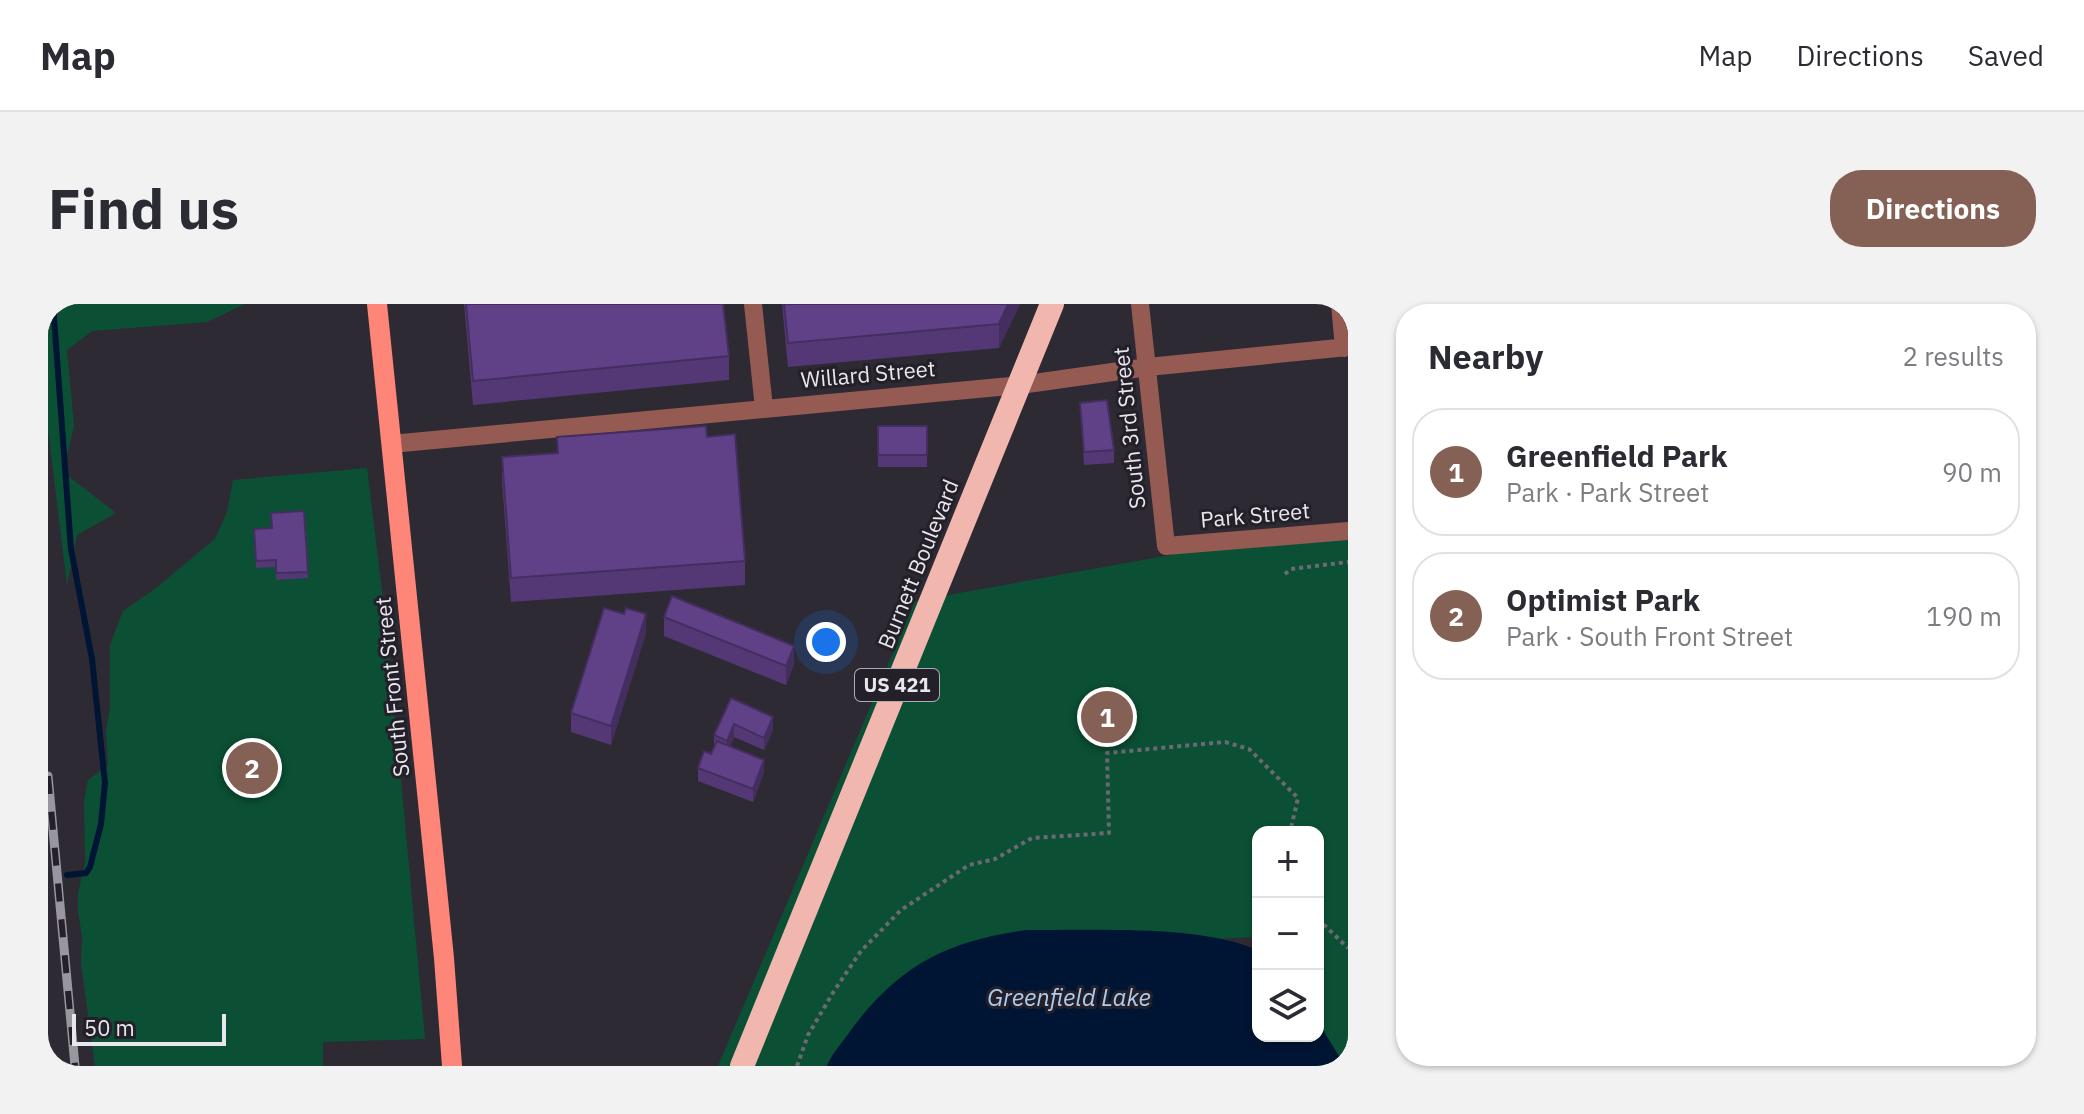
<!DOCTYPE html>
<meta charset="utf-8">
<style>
body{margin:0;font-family:"IBM Plex Sans",sans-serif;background:#f2f2f3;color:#2b2b33}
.controls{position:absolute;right:24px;bottom:24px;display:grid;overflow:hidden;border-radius:16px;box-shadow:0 2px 6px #0004}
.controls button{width:72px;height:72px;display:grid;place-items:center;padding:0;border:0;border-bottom:2px solid #e1e1e2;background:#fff;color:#2b2b33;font:40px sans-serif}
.scale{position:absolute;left:24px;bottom:20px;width:154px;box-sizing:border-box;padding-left:8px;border:4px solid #e9e7ee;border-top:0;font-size:22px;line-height:28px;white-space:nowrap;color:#e9e7ee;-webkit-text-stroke:6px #24202a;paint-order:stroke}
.you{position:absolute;left:778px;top:338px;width:28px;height:28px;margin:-20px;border:6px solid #fff;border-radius:50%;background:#1a73e8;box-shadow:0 0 0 12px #1a73e833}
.badge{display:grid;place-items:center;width:52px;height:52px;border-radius:50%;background:#856055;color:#fff;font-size:26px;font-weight:700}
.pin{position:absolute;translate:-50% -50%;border:4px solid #fff;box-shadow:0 2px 8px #0006}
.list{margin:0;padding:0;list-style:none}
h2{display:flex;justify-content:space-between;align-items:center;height:104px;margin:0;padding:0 32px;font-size:34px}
h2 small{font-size:26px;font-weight:400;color:#7c7c81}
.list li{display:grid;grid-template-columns:52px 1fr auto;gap:24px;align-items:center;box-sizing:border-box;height:128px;margin:0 16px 16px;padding:0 16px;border:2px solid #e1e1e2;border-radius:32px}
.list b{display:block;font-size:30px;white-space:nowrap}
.list p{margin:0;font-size:26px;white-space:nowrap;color:#7c7c81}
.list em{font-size:26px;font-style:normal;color:#7c7c81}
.icon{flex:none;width:44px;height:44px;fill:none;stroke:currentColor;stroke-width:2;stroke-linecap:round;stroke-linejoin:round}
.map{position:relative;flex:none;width:1300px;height:762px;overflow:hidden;border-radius:32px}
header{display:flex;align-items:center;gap:48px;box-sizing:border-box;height:112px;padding:0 40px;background:#fff;border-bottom:2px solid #e1e1e2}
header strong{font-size:38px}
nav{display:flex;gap:44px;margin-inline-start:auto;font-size:28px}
.intro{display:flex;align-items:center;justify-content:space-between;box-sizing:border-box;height:192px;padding:0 48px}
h1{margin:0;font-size:56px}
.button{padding:20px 36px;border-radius:32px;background:#856055;color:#fff;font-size:28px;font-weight:700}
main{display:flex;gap:48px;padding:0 48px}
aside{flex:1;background:#fff;border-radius:32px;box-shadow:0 2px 6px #0004}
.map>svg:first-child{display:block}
.green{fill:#0b5035}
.water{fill:#001533}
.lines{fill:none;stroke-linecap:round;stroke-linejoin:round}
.stream{stroke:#001533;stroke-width:6}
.path{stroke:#6c6972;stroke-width:4;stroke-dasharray:4 4;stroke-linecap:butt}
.street{stroke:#955b53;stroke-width:18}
.primary{stroke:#fd8678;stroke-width:20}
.highway{stroke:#f1b7ae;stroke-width:24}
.rail-casing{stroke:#98969e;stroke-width:9}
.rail{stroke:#24202a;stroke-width:6;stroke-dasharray:18;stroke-linecap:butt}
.wall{fill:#533875}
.shaded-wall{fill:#432e5f}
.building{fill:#604188;stroke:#432e5f;stroke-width:2}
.labels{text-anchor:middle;stroke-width:6;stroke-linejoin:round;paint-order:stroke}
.shield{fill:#24202a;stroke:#aeabb3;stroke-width:2}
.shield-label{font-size:20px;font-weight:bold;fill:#e9e7ee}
.street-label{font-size:22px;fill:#e9e7ee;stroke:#24202a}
.water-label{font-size:24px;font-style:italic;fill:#adcced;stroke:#24202a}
</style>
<header>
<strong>Map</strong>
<nav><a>Map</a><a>Directions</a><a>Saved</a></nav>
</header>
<div class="intro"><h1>Find us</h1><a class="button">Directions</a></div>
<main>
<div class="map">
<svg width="1300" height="762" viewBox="0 0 1300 762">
<rect width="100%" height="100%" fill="#2d2a34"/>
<path class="green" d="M 0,0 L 197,0 L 159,18 L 44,27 L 19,46 L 26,122 L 15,168 L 68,209 L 29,231 L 19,281 L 0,126 Z
M 319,164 L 340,336 L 377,735 L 275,738 L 275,762 L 47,762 L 33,659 L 34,633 L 30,607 L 30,589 L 37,559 L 36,497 L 40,476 L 60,461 L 58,426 L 62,404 L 62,341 L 75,307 L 108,284 L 167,235 L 179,208 L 185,176 Z
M 1300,225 L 1300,762 L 1297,762 L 1270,718 L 1270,528 L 1210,528 L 1210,633 L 1034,641 L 912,762 L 670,762 L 867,297 L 1156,245 Z"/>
<path class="water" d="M 978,626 C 1041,627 1156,620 1210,647 L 1210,732 L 1270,732 L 1270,718 L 1297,762 L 779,762 C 784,749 795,738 803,726 C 851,661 899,637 978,626 Z"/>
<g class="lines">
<path class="stream" d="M 5,0 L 23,245 L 44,355 L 57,479 L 53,520 L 42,563 L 38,569 L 19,571"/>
<path class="path" d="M 1237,270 L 1243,265 L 1300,258
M 1270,615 L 1300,644
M 749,762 L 760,731 L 786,687 L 813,647 L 853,606 L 921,561 L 947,555 L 984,534 L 1061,529 L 1059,449 L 1177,438 L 1201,445 L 1250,494 L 1242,528"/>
<path class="street" d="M 705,0 L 716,104
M 1092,0 L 1118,242 L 1300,227
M 1292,0 L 1296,44
M 343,140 L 972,81 L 1100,63 L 1300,43"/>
<path class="primary" d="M 329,0 L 396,654 L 404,762"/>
<path class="highway" d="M 694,762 L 1004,0"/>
<defs>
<path id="rail" d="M 0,472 L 27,762"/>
</defs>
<use href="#rail" class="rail-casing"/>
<use href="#rail" class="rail"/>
</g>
<path class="wall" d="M 416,0 L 675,0 L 681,52 L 681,76 L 425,101 Z
M 734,0 L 972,0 L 951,44 L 740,63 Z
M 1032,99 L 1066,146 L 1066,159 L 1036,161 Z
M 830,122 L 879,122 L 879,163 L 830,163 Z
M 509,133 L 697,257 L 697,281 L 463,298 L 454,177 L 454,153 L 509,149 Z
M 256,207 L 260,274 L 228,276 L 228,263 L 208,264 L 206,225 L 224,224 Z
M 576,310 L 598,329 L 563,441 L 523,428 L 523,409 Z
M 616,313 L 746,360 L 738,381 L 616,332 Z
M 683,394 L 725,426 L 716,446 L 686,433 L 682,442 L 716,468 L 705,498 L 650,477 L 650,464 L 663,450 L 666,444 L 666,431 Z"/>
<path class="shaded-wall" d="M 960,0 L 972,0 L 951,44 L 951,20 Z
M 598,310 L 598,329 L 563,441 L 563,422 Z
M 746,342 L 746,360 L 738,381 L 738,362 Z
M 725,413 L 725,426 L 716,446 L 716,434 Z
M 686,420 L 686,433 L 679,450 L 679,437 Z
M 716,456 L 716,468 L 705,498 L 705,485 Z"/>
<path class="building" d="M 418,0 L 675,0 L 681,52 L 425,77 Z
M 736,0 L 960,0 L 951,20 L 740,39 Z
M 1059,96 L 1066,146 L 1036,148 L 1032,99 Z
M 658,122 L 659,133 L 687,130 L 697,257 L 463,274 L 454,153 L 510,149 L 509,133 Z
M 830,122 L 879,122 L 879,151 L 830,151 Z
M 256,207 L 260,268 L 228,269 L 228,256 L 208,257 L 206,225 L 224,224 L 223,209 Z
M 624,292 L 746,342 L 738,362 L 616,313 Z
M 556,304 L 576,310 L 578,304 L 598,310 L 563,422 L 523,409 Z
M 683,394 L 725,413 L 716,434 L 686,420 L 679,437 L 666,431 Z
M 669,437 L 716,456 L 705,485 L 650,464 L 656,447 L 663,450 Z"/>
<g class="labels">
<rect class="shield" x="807" y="365" width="84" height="32" rx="6"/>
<g class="shield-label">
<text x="849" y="388">US 421</text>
</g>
<g class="street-label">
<text transform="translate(820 70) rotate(-5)" y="8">Willard Street</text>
<text transform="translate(1081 124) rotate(-96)" y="8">South 3rd Street</text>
<text transform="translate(1207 211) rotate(-5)" y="8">Park Street</text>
<text transform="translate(870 260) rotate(-68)" y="8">Burnett Boulevard</text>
<text transform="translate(344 383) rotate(-96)" y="8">South Front Street</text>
</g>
<g class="water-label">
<text x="1021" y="702">Greenfield Lake</text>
</g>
</g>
</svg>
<div class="controls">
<button>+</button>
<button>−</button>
<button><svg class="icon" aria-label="layers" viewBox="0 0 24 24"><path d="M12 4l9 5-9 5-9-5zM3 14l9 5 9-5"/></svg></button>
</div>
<div class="scale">50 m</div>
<div class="you"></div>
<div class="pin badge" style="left:1059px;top:413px">1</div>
<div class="pin badge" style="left:204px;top:464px">2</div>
</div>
<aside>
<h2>Nearby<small>2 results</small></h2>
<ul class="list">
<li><span class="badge">1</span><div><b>Greenfield Park</b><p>Park · Park Street</p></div><em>90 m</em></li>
<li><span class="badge">2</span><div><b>Optimist Park</b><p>Park · South Front Street</p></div><em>190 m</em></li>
</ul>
</aside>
</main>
